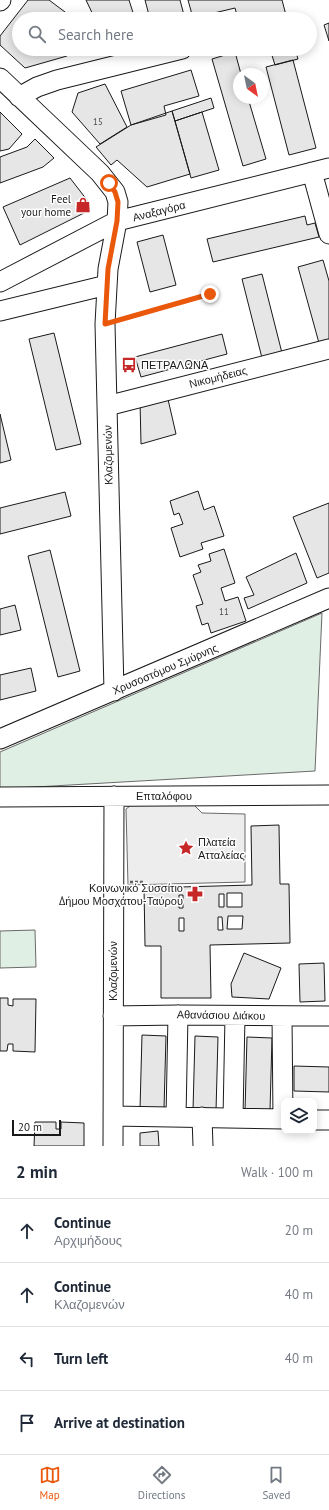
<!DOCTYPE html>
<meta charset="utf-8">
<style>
body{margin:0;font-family:"PT Sans",sans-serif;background:#f6f6f7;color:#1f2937}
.controls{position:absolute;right:12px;bottom:12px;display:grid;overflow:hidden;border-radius:8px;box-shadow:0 2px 10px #0003}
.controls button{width:36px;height:36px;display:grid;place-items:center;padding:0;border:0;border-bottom:1px solid #e0e1e3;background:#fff;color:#1f2937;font:20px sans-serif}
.compass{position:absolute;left:233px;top:68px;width:36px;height:36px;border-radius:50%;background:#fff;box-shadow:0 2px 10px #0003;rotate:147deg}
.scale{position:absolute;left:12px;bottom:10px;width:49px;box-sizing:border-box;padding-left:4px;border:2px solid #1a1a1a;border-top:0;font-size:11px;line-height:14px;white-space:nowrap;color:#1a1a1a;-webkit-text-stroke:3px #fff;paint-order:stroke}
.stop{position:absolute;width:12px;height:12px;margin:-9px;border:3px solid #ea580c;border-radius:50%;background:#fff}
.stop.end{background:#ea580c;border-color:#fff;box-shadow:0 1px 4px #0008}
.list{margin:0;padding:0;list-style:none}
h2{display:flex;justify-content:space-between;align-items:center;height:52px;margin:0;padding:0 16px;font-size:17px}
h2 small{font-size:13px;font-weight:400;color:#747a83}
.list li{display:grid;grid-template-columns:26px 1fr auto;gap:12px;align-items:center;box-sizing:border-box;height:64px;padding:0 16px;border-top:1px solid #e0e1e3}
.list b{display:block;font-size:15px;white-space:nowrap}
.list p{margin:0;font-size:13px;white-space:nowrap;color:#747a83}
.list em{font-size:13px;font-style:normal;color:#747a83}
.icon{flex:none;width:22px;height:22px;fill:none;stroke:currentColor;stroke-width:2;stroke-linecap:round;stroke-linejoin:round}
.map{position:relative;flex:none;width:329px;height:1146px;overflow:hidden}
.search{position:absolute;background:#fff;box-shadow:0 2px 10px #0003;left:12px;right:12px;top:12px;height:44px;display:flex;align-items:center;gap:10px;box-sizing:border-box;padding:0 14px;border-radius:22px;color:#747a83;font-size:15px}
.sheet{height:308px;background:#fff}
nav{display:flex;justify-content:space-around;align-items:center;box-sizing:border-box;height:56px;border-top:1px solid #e0e1e3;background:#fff;font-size:11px;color:#747a83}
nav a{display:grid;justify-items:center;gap:2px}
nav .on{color:#ea580c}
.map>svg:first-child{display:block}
.green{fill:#e0efe3;stroke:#6a6a6a}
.parking{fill:#ededed;stroke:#6a6a6a}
.building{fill:#e6e6e6;stroke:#1a1a1a;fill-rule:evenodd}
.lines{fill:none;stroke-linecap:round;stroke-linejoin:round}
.minor-casing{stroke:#1a1a1a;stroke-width:21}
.path{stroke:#5f5f5f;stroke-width:2.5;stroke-dasharray:3 2;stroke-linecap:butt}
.minor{stroke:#fff;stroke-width:19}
.route{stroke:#ea580c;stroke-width:5}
.labels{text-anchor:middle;stroke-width:3;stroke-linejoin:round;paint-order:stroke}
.number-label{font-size:9px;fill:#4d4d4d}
.poi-label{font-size:11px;fill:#1a1a1a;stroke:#fff;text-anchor:end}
.street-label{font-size:11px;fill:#1a1a1a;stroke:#fff}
</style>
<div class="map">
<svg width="329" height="1146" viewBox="0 0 329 1146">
<rect width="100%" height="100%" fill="#fff"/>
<path class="green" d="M 322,613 L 315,771 L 0,789 L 0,752 Z
M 35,930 L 36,967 L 0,968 L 0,931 Z"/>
<path class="parking" d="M 134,803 L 192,803 L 202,813 L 245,814 L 245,882 L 128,885 L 126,809 Z"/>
<path class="building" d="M 28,0 L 49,0 L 73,18 L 19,19 L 19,49 L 65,49 L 67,56 L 25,68 L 0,45 L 0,36 Z
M 86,0 L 129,0 L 135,19 L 95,19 Z
M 145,0 L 180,0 L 185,19 L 150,19 Z
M 188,0 L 282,0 L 287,19 L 238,19 L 235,8 L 193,18 Z
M 329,23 L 329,41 L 324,25 Z
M 270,49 L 295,49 L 298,59 L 275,65 Z
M 235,52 L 241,74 L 239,74 L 239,98 L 248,98 L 266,159 L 243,166 L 212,59 Z
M 293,60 L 316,148 L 289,155 L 266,67 Z
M 191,70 L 199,96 L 164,106 L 166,115 L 131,125 L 121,91 Z
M 105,84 L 127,127 L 100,144 L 72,112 L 78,93 Z
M 211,98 L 214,108 L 175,121 L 172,111 Z
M 172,111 L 190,174 L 147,187 L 117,160 L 111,165 L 96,147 L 131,125 Z
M 0,112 L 22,134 L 9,149 L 0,151 Z
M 202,112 L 219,170 L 191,178 L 175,121 Z
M 35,139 L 54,158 L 43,167 L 0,183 L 0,157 L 27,147 Z
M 70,178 L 87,200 L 88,211 L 20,245 L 3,207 Z
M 305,216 L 307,225 L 315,223 L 319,237 L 213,262 L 207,239 Z
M 163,235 L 176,285 L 150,292 L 137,242 Z
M 323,260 L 329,281 L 329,340 L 319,343 L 298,267 Z
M 262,274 L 282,353 L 262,358 L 242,279 Z
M 54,333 L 81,444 L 56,450 L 29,339 Z
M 222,334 L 227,354 L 141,377 L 135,357 Z
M 167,395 L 176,434 L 141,444 L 140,401 Z
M 0,414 L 11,460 L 0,463 Z
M 198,491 L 204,510 L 214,506 L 224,536 L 201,543 L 203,549 L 180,557 L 171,528 L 183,524 L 179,513 L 174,515 L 170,501 Z
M 65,492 L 71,516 L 0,534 L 0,508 Z
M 329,503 L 329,573 L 317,578 L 293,517 Z
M 224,549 L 235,583 L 221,588 L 225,601 L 238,597 L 246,621 L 211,633 L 208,623 L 202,625 L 196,606 L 203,604 L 193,575 L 201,572 L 198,565 L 211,561 L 209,554 Z
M 50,550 L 80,671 L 58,677 L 28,556 Z
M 296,553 L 307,583 L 248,609 L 244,598 L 254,595 L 246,577 Z
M 15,605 L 21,630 L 0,635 L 0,609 Z
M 31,668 L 36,691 L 0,700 L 0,675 Z
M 279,825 L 280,884 L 289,884 L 290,943 L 210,945 L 211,998 L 161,998 L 161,946 L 145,946 L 144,888 L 252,885 L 251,826 ZM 227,893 L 242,893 L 242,907 L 227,907 ZM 219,894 L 224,894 L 224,907 L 219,907 ZM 179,895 L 183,895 L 183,908 L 179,908 ZM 228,916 L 243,916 L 242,929 L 227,929 ZM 218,917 L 222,917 L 223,930 L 218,930 ZM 179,918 L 184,918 L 184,931 L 179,931 Z
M 244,953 L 281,968 L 269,999 L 232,997 L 231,984 Z
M 324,963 L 325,1001 L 300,1002 L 299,964 Z
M 0,998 L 8,998 L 8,1005 L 13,1006 L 13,999 L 36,999 L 35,1052 L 13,1051 L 13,1044 L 8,1044 L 7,1051 L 0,1051 Z
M 142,1035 L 166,1036 L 164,1109 L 140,1109 Z
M 195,1036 L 218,1037 L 216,1111 L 193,1110 Z
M 247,1037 L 272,1038 L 270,1111 L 245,1111 Z
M 294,1066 L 329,1067 L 329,1092 L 294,1091 Z
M 35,1122 L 56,1122 L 56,1129 L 61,1129 L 61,1122 L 84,1123 L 84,1146 L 34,1146 Z
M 158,1131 L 159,1146 L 140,1146 L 140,1133 Z"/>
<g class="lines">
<defs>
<path id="minor" d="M 0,1 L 1,0
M 0,78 L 100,173 L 115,192 L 118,202 L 117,221 L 108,269 L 105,324 L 114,691
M 19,97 L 37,87 L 57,80 L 182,49
M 312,172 L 329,234
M 0,282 L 117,221 L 329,168
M 0,311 L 107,285
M 107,406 L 329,349
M 0,739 L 329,598
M 0,797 L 329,795
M 113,1016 L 178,1015 L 329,1016
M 282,1016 L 283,1119
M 113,1116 L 284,1119
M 176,1117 L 178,1015
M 202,1117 L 203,1146
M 233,1118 L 235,1016
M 314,1120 L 329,1120
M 113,1146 L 114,796"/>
</defs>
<use href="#minor" class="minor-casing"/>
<path class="path" d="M 123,319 L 210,294
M 130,882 L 143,882"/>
<use href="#minor" class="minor"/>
</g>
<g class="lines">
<path class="route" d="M 109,183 L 115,192 L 118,202 L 117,221 L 108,269 L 105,324 L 210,294"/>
</g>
<defs>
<symbol id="shop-bare" viewBox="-9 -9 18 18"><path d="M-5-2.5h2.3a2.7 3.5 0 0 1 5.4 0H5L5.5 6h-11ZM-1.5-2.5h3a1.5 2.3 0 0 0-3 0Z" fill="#c62828" stroke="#fff" stroke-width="2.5" paint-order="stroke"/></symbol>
<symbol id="bus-bare" viewBox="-9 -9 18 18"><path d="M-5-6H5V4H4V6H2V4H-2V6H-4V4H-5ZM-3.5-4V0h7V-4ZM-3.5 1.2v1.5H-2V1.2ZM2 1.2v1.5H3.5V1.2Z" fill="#c62828" stroke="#fff" stroke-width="2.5" paint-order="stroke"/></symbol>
<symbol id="sight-bare" viewBox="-9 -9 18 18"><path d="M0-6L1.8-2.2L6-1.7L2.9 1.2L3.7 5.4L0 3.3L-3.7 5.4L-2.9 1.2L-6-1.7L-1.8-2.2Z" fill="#c62828" stroke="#fff" stroke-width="2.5" paint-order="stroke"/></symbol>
<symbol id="pharmacy-bare" viewBox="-9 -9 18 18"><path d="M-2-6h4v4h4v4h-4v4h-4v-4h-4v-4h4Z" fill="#c62828" stroke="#fff" stroke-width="2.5" paint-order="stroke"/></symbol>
</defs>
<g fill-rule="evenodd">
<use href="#shop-bare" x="72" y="194" width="22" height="22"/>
<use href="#bus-bare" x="118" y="354" width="22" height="22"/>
<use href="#sight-bare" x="175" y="837" width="22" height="22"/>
<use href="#pharmacy-bare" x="184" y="883" width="22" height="22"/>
</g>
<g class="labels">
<g class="number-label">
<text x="98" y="125">15</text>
<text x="224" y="615">11</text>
</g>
<g class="poi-label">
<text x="71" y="203">Feel<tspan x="71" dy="13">your home</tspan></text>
<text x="141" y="369" text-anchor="start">ΠΕΤΡΑΛΩΝΑ</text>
<text x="198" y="846" text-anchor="start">Πλατεία<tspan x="198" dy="13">Ατταλείας</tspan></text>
<text x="183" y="892">Κοινωνικό Συσσίτιο<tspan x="183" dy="13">Δήμου Μοσχάτου-Ταύρου</tspan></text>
</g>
<g class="street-label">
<text transform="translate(159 211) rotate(-14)" y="4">Αναξαγόρα</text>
<text transform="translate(218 377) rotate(-14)" y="4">Νικομήδειας</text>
<text transform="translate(108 455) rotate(-91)" y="4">Κλαζομενών</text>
<text transform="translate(165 669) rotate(-23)" y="4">Χρυσοστόμου Σμύρνης</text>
<text x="164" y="800">Επταλόφου</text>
<text transform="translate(113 971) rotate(-90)" y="4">Κλαζομενών</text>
<text transform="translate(221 1015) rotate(1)" y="4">Αθανάσιου Διάκου</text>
</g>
</g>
</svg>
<div class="controls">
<button><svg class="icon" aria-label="layers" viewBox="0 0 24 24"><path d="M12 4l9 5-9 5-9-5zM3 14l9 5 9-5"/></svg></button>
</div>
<svg class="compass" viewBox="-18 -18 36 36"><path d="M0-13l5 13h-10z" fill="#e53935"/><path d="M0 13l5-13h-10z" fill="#747a83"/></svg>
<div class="scale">20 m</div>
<div class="stop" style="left:109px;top:183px"></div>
<div class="stop end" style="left:210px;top:294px"></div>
<div class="search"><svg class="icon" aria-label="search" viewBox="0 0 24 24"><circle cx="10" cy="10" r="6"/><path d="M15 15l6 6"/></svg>Search here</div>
</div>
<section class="sheet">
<h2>2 min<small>Walk · 100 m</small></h2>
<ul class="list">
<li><svg class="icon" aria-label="ahead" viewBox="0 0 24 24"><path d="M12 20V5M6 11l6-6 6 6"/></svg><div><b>Continue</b><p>Αρχιμήδους</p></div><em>20 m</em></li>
<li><svg class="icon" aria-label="ahead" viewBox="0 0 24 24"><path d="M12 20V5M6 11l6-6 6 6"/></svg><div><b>Continue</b><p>Κλαζομενών</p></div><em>40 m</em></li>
<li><svg class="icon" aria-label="left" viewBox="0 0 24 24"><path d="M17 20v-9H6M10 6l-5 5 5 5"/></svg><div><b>Turn left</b></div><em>40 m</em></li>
<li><svg class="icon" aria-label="arrive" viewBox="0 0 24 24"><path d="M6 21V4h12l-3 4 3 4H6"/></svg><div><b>Arrive at destination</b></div></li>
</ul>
</section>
<nav>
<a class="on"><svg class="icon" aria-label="map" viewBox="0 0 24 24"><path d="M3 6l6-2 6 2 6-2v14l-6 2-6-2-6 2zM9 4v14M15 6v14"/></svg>Map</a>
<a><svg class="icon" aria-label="directions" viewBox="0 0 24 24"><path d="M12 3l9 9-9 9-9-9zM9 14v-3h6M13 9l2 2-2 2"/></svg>Directions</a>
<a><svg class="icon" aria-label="saved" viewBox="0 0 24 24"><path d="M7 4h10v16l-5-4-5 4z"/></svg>Saved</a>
</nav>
